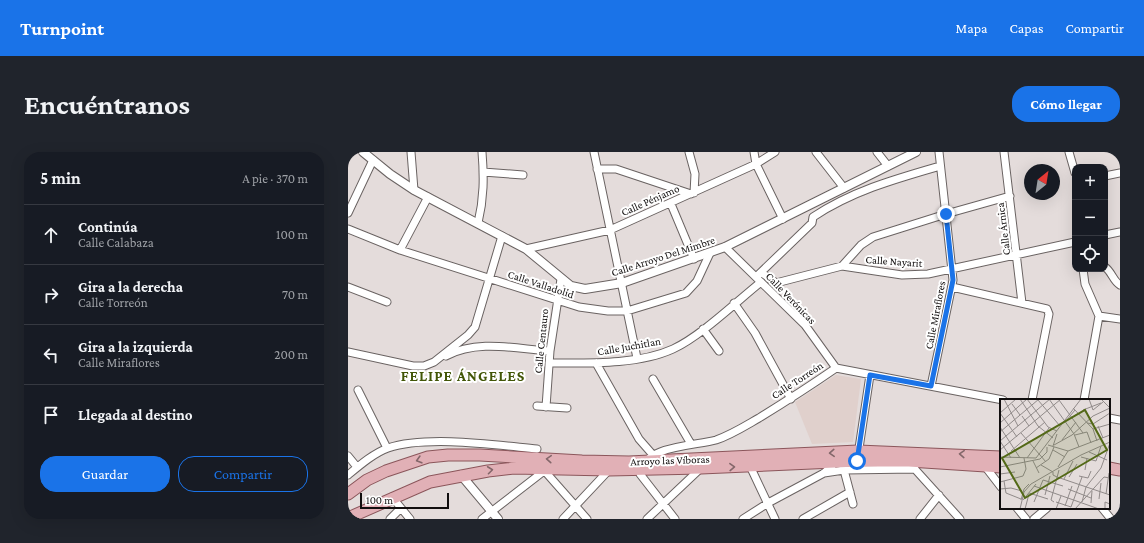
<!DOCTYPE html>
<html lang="es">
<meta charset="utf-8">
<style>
body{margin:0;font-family:"Crimson Pro",serif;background:#20242c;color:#f1f3f6}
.controls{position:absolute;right:12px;top:12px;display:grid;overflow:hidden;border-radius:8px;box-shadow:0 4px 16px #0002}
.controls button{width:36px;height:36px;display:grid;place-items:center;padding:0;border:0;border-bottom:1px solid #363941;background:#171b24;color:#f1f3f6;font:20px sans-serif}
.compass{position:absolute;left:676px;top:12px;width:36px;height:36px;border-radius:50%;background:#171b24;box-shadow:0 4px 16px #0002;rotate:30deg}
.scale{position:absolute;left:12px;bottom:10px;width:89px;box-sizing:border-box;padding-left:4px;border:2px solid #110e0e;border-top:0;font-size:11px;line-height:14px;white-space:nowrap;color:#110e0e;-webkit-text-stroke:3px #fff;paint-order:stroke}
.stop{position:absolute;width:12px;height:12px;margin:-9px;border:3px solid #1a73e8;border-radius:50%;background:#fff}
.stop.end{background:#1a73e8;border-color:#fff;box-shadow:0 1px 4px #0008}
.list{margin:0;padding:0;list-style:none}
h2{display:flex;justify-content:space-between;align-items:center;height:52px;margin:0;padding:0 16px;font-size:17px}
h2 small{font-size:13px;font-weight:400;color:#9ea1a6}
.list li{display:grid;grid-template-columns:26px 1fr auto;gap:12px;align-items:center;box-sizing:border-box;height:60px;padding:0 16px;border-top:1px solid #363941}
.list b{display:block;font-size:15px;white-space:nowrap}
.list p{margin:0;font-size:13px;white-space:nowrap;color:#9ea1a6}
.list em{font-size:13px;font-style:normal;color:#9ea1a6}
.actions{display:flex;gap:8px;padding:12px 16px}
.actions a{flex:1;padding:9px 0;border:1px solid #1a73e8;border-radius:16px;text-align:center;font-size:14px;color:#1a73e8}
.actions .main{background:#1a73e8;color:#fff}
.icon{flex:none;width:22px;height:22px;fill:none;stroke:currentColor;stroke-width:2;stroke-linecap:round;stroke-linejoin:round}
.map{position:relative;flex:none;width:772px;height:367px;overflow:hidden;border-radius:16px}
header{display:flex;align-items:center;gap:24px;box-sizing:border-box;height:56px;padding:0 20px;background:#1a73e8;color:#fff}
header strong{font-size:19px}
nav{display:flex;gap:22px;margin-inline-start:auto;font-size:14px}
.intro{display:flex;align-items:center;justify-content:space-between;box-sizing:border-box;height:96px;padding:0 24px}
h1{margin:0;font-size:28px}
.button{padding:10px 18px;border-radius:16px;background:#1a73e8;color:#fff;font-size:14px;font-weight:700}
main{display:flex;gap:24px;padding:0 24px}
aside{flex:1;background:#171b24;border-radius:16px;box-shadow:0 4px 16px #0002}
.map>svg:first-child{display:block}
.built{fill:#e0d0cc}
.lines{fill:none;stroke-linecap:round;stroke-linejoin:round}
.minor-casing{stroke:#6a6362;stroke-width:9}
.tertiary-casing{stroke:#6a6362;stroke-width:10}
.primary-casing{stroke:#8b565b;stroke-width:13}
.minor{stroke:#fff;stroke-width:7}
.tertiary{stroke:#fff;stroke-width:8}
.primary{stroke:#e1b0b6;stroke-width:11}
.oneway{stroke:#83676a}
.route{stroke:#1a73e8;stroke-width:5}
.labels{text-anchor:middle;stroke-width:4;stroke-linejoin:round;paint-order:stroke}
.street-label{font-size:11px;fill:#110e0e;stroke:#fff}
.district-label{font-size:15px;font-weight:bold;letter-spacing:1px;fill:#425607;stroke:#fff}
.inset-road{fill:none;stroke:#908a89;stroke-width:1}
.view{fill:#536917;fill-opacity:0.15;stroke:#536917;stroke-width:2}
.inset-edge{fill:none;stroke:#110e0e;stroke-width:2}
</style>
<header>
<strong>Turnpoint</strong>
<nav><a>Mapa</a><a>Capas</a><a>Compartir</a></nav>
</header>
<div class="intro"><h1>Encuéntranos</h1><a class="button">Cómo llegar</a></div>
<main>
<aside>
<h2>5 min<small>A pie · 370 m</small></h2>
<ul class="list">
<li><svg class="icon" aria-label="ahead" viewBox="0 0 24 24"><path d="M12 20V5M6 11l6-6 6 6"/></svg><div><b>Continúa</b><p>Calle Calabaza</p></div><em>100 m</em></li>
<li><svg class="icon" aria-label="right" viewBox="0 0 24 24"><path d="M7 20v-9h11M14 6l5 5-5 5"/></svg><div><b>Gira a la derecha</b><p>Calle Torreón</p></div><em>70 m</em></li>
<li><svg class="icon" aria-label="left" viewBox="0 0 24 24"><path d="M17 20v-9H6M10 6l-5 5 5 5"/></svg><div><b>Gira a la izquierda</b><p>Calle Miraflores</p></div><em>200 m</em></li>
<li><svg class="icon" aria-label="arrive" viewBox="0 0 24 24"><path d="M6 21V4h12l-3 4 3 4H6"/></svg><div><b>Llegada al destino</b></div></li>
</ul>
<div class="actions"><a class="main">Guardar</a><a>Compartir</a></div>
</aside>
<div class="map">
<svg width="772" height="367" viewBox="0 0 772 367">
<rect width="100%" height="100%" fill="#e4dcdb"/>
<path class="built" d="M 488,223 L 513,227 L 505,290 L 464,292 L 447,250 Z"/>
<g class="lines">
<defs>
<path id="minor" d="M 63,0 L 66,38
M 246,0 L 289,206
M 341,0 L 347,22 L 346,41
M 406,0 L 408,12 L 435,67
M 468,0 L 496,36
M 529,0 L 540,14
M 656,0 L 674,151
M 721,0 L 727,21
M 249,17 L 268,17 L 343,42
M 135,20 L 175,23
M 757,24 L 772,21
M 323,52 L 346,107
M 0,61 L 25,8
M 130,71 C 136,46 136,25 134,0
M 0,77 L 52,98 L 231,155 L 260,159 L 279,159 L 338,141 L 349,129 L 362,101
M 757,83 L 772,80
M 377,95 L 457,173 L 488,216
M 178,97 L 262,78 L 408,12 L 427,0
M 52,98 L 80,45
M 494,114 L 513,93 L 525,85 L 598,62 L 662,44
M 757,115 C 764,120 765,129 772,133
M 735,117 L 737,132 L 751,164 L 736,248
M 414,121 L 428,131 L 494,114 L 554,123 L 580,122 L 727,90
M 408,125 L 464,71 L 465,65 C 504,39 547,27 592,14
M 0,135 L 39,150
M 604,135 L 699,157 L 701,162 L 684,248
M 386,151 L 407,181 L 443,247
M 751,164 L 772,167
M 355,177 L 371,199
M 0,200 L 65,214 L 76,214 L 86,210 L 120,183 L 127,175 L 154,84
M 98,204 C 130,187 168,197 202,199
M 201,211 C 240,211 290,213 325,197 C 353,184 388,150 413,130
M 248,211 L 291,287 L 305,303
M 305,227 L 343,292
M 583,234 L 605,128 L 591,0
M 10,238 L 39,296
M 189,254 L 219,256
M 198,255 L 202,199 L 213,127
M 761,266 L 772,268
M 510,303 L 522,223
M 0,304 L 9,315
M 636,313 L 653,335
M 402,314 L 427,367
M 565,315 L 612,367
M 194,316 L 239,367
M 496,318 L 505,352
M 476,321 L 496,318 L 567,317
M 0,323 C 12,313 26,301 40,296 C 79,283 148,293 189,297
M 44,345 L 62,367
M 669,356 L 678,367
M 754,356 L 763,367
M 42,367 L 53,356
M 134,367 L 196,319
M 215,367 L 261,318
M 299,367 L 353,316
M 327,367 L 292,322 C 295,293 347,294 368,288 C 383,283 397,274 411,266 C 437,250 462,234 488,216 L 655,248
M 395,367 L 420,351 L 476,321 L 488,310
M 455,367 L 502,340
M 572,367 L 591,343
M 686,367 L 699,356"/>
<path id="tertiary" d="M 15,0 L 42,22 L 66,38 L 178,97 L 223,134 L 237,137 L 274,131 L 377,95 L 568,0
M 113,323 L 150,367"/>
<path id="primary" d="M 761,316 L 772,318
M 0,342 L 19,328 L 38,319 L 80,305 L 100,303 L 132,303 L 234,309 L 281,310 L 510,299 L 653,305
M 0,366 L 82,330 L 140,319 L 166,316 L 261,318 L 353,316 L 509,309 L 561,309 L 653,315"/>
</defs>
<use href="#minor" class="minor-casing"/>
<use href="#tertiary" class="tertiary-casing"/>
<use href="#primary" class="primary-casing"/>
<use href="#minor" class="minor"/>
<use href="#tertiary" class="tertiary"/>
<use href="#primary" class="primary"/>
</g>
<defs><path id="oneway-chevron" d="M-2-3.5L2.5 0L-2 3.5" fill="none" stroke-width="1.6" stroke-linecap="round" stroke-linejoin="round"/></defs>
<g class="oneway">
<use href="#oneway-chevron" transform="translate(484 301) rotate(177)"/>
<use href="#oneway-chevron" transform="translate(614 302) rotate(-177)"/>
<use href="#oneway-chevron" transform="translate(201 307) rotate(-176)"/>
<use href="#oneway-chevron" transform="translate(71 308) rotate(164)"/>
<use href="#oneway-chevron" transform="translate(384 315) rotate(-2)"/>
<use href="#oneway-chevron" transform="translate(142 318) rotate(-7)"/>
</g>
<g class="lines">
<path class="route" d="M 509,309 L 522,223 L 583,234 L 605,128 L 598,62"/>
</g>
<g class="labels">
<g class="street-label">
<text transform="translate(302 48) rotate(-24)" y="4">Calle Pénjamo</text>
<text transform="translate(655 77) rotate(-97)" y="4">Calle Árnica</text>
<text transform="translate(315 104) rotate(-18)" y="4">Calle Arroyo Del Mimbre</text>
<text transform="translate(546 109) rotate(4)" y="4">Calle Nayarit</text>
<text transform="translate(193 132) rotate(18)" y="4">Calle Valladolid</text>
<text transform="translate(443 146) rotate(46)" y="4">Calle Verónicas</text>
<text transform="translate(587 163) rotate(-79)" y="4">Calle Miraflores</text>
<text transform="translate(193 189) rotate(-84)" y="4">Calle Centauro</text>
<text transform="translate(281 194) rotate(-10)" y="4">Calle Juchitlan</text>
<text transform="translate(449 228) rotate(-33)" y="4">Calle Torreón</text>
<text transform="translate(322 308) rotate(-2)" y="4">Arroyo las Víboras</text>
</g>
<g class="district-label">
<text x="115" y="229">FELIPE ÁNGELES</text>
</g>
</g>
<g transform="translate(652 247)">
<rect width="110" height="110" fill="#e4dcdb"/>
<path class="inset-road" d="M 4,0 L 18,27M 20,0 L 38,27 L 53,39M 49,0 L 74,35 L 79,48M 89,0 L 93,11 L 103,3M 101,0 L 110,9M 38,1 L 60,27M 59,1 L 83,34M 12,5 L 20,16M 73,9 L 93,30 L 97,42M 83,11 L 101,4M 0,14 L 17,38M 0,14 L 16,0M 22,17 L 29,27M 66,22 L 75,11M 0,24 L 27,0 L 48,28 L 57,32M 87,24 L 93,25 L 110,14M 98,27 L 103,39M 0,28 L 20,59M 93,30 L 110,25M 0,33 L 39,0M 21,34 L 46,63M 75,36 L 87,33 L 91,44M 62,41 L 76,23M 0,42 L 50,0M 0,42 L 11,59M 48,46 L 68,52M 54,46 L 72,36 L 93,17 L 110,9M 53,47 L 57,35M 0,51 L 61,0M 53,51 L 65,58M 11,52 L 45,23M 89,53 L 107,61M 0,58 L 36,59 L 81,0M 81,58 L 96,62 L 101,47M 27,59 L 49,29M 33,62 L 39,74M 41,66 L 53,73M 0,68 L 40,60 L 47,53 L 47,48M 58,68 L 68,52 L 110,36M 36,69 L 49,60 L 54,48M 85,71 L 87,59M 53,73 L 53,76 L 57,78 L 110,96M 0,75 L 15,73M 79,77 L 88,79 L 91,72M 69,78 L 77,65M 64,80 L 73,62M 43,81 L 63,87M 4,82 L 6,94 L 21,100M 0,83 L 23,77 L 26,70 L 24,59M 34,87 L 99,110M 0,90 L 11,89 L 22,92M 68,90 L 91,99M 29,94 L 48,100M 106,95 L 109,74M 45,96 L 50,77M 99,100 L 101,84M 21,101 L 24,90 L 29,85M 23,101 L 36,85M 34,103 L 43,81M 54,103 L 51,101 L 59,71M 56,103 L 71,108 L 82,78M 82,103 L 86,88 L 101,69 L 110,44M 91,104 L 92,92M 65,107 L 72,87M 20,110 L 24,93 L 31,85 L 81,56 L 110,43M 25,110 L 29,95M 56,110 L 61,97M 75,110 L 104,78 L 110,79M 105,110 L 105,103 L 110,105"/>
<path class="view" d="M 85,11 L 107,51 L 25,99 L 2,59 Z"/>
<rect width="110" height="110" class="inset-edge"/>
</g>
</svg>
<div class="controls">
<button>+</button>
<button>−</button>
<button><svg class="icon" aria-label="locate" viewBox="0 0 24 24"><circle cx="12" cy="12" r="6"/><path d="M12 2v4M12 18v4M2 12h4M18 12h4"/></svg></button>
</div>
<svg class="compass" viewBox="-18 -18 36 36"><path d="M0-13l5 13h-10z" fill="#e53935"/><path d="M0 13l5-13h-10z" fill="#9ea1a6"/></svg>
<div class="scale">100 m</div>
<div class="stop" style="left:509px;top:309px"></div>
<div class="stop end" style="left:598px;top:62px"></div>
</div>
</main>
